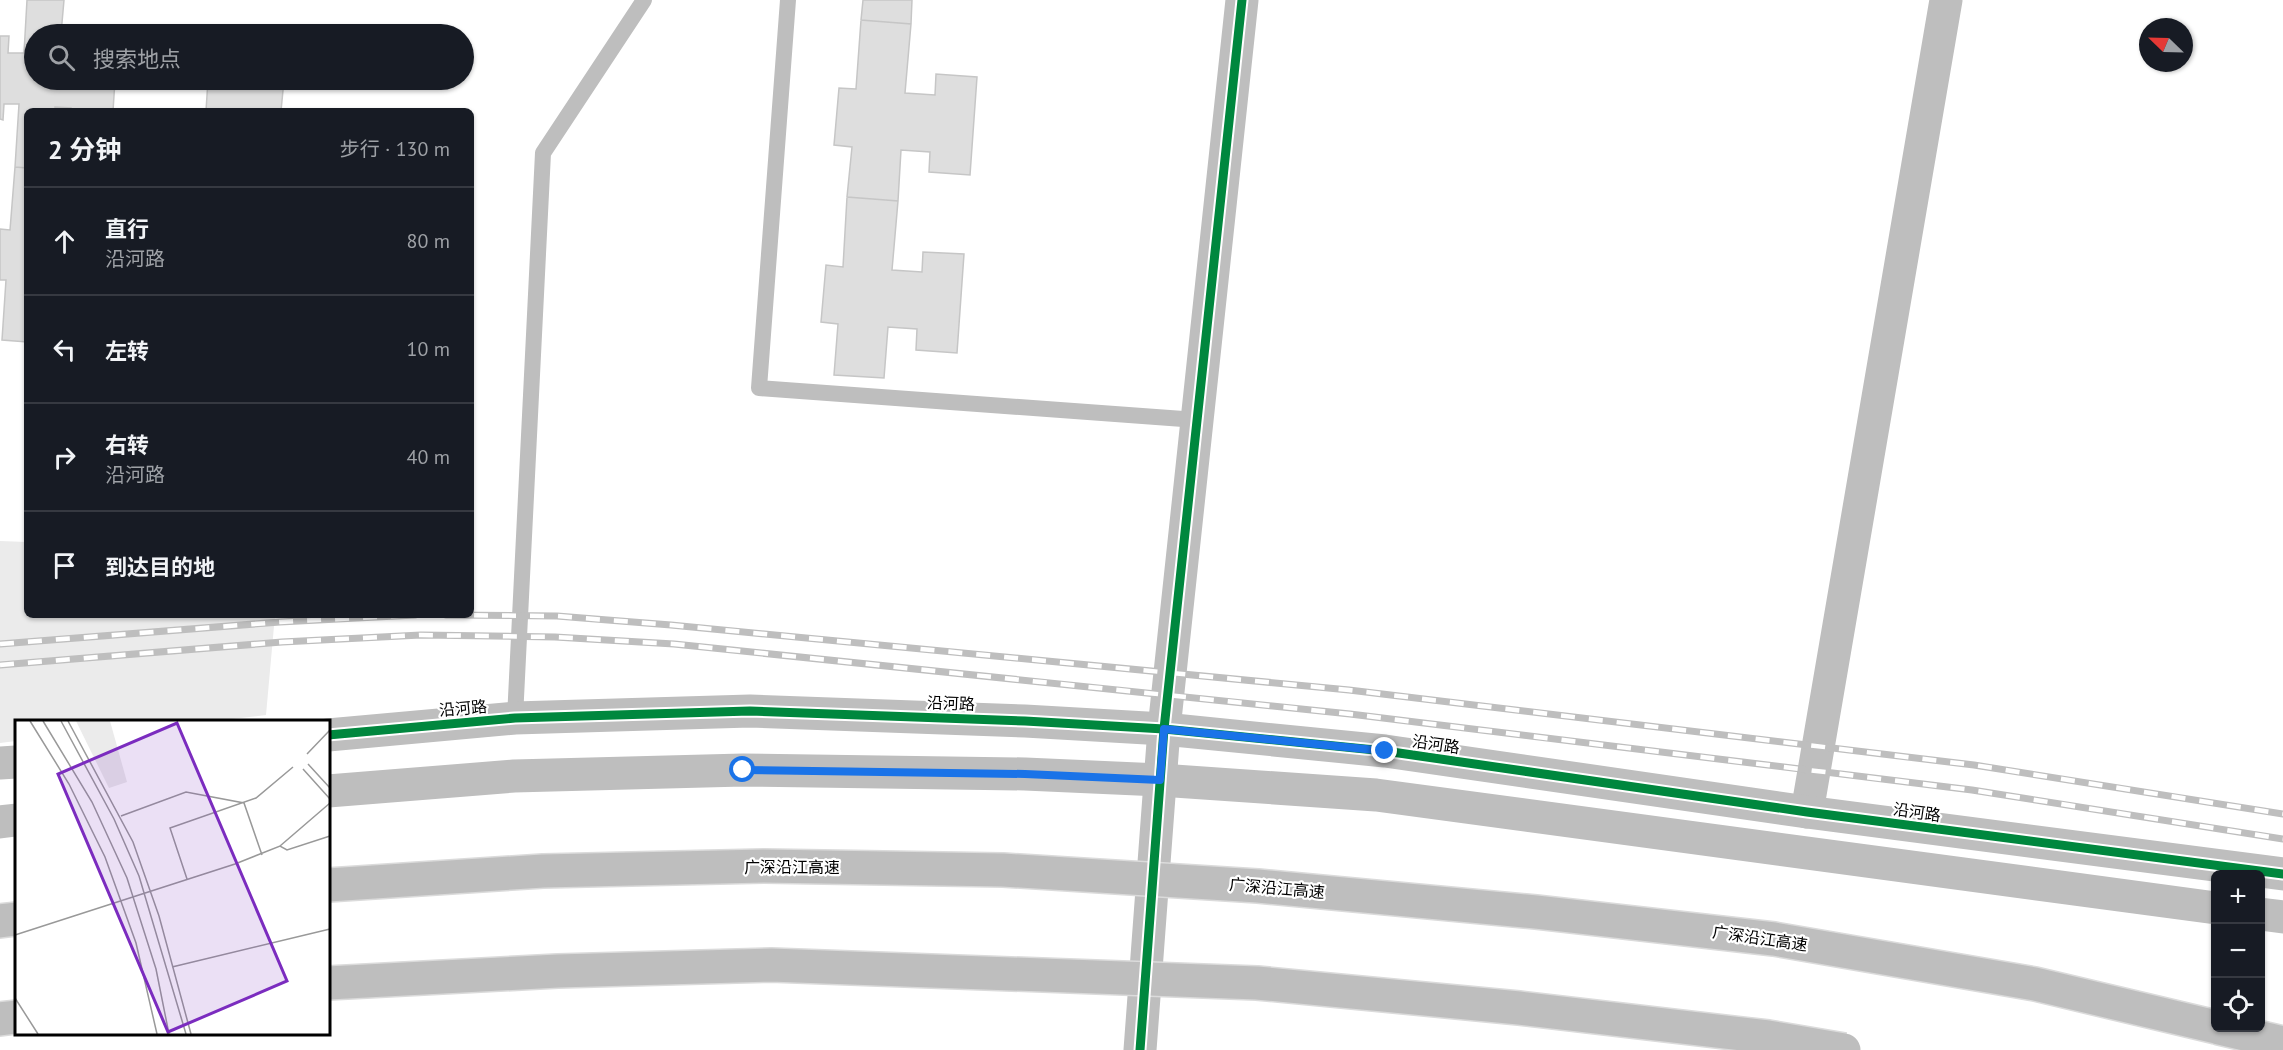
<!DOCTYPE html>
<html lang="zh">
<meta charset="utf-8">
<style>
body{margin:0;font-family:"PT Sans","Noto Sans SC",sans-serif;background:#20242c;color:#f1f3f6}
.controls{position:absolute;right:18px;bottom:18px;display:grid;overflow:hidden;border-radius:9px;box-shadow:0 2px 4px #0004}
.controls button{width:54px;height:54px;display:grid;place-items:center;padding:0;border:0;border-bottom:2px solid #363941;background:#171b24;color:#f1f3f6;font:30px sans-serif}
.compass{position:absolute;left:2139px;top:18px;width:54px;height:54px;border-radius:50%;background:#171b24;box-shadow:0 2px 4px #0004;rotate:293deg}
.stop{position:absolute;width:18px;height:18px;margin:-14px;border:4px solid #1a73e8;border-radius:50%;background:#fff}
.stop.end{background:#1a73e8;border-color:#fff;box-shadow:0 2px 6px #0008}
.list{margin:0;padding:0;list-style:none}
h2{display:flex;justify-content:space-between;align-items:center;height:78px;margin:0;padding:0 24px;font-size:26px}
h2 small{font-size:20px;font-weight:400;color:#9ea1a6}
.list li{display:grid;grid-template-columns:39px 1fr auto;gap:18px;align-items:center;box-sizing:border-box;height:108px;padding:0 24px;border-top:2px solid #363941}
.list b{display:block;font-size:22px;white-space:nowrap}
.list p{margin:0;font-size:20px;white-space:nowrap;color:#9ea1a6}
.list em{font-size:20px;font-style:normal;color:#9ea1a6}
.icon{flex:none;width:33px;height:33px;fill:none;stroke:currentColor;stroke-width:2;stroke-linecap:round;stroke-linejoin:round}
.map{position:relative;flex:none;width:2283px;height:1050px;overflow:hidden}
.search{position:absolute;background:#171b24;box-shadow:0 2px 4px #0004;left:24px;top:24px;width:450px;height:66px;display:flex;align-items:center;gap:15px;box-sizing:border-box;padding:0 21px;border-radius:33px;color:#9ea1a6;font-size:22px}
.panel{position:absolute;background:#171b24;box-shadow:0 2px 4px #0004;left:24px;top:108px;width:450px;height:510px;border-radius:9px}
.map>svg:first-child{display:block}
.green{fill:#ebebeb}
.building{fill:#dedede;stroke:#c6c6c6;stroke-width:1.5}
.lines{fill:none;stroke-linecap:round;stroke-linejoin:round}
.motorway-casing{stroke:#dbdbdb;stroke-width:36}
.service{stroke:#bebebe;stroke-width:16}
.minor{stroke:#bebebe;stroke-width:33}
.tertiary{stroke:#bebebe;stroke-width:33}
.motorway{stroke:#bebebe;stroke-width:33}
.rail-casing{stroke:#bebebe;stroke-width:7}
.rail{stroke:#fff;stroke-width:4.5;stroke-dasharray:14;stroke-linecap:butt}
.motorway-bridge-casing{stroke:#dbdbdb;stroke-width:36;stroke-linecap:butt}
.motorway-bridge{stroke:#bebebe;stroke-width:33}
.cycleway-casing{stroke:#fff;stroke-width:13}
.cycleway{stroke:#00873e;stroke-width:9}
.route{stroke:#1a73e8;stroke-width:8}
.labels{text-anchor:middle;stroke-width:4.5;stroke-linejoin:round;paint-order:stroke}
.street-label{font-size:16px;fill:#000;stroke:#fff}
.inset-road{fill:none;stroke:#999;stroke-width:1.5}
.view{fill:#7b2cbf;fill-opacity:0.15;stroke:#7b2cbf;stroke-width:3}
.inset-edge{fill:none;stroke:#000;stroke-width:3}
</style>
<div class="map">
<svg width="2283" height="1050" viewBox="0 0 2283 1050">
<rect width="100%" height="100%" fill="#fff"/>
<path class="green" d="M 0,541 L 27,542 L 27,615 L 275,615 L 266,715 L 205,722 L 16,722 L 16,741 L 0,743 Z"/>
<path class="building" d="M 27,0 L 64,0 L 61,34 L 34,34 L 34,80 L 115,80 L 113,111 L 71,111 L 71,108 L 55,107 L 55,111 L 27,111 L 27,168 L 15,167 L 19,104 L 4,104 L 3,120 L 0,119 L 0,36 L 9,36 L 8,53 L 24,53 Z
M 863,0 L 912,0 L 911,24 L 861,20 Z
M 861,20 L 911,24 L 905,93 L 935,95 L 936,74 L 977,77 L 970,175 L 929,172 L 930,152 L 901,150 L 898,201 L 847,197 L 852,147 L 834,145 L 839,88 L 856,89 Z
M 87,29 L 118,31 L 118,34 L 87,34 Z
M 208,80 L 284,80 L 281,111 L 206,111 Z
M 15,167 L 27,168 L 27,342 L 2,340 L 6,280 L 0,280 L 0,229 L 10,230 Z
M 847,197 L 898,201 L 892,270 L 922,272 L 923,252 L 964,254 L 957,353 L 916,350 L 917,329 L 888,327 L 884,378 L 834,375 L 838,324 L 821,322 L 826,265 L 843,267 Z"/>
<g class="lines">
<defs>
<path id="motorway" d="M 0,921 L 16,919
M 0,1019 L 16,1017
M 2219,1028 L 2283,1043"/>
</defs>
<use href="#motorway" class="motorway-casing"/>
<path class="service" d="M 788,0 L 759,388 L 1197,420
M 515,718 L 543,153 L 644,0"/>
<path class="minor" d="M 1807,812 L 1946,0
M 1140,1050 L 1164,729 L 1242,0"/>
<path class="tertiary" d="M 328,735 L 515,718 L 750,711 L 1025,721 L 1164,729 L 1385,751 L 1807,812 L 2283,874
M 0,763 L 16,762
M 328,791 L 514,776 L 743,770 L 1025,774 L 1160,780 L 1376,795 L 2216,908
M 0,822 L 16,820
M 2260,914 L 2283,917"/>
<use href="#motorway" class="motorway"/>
<defs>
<path id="rail" d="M 446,615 L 557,616 L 671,625 L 1349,690 L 1974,765 L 2283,814
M 0,644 L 280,622 L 415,615
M 0,665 L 282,642 L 421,635 L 555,637 L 674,644 L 1350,714 L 1972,790 L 2283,839"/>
</defs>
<use href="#rail" class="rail-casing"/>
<use href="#rail" class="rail"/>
<defs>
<path id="motorway-bridge" d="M 328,885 L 543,871 L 764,866 L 1003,870 L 1258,886 L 1536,912 L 1774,939 L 2035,984 L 2216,1027
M 328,983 L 558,971 L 771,965 L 1257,983 L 1519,1008 L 1768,1037 L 1844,1050"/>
</defs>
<use href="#motorway-bridge" class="motorway-bridge-casing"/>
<use href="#motorway-bridge" class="motorway-bridge"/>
<defs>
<path id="cycleway" d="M 328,735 L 515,718 L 750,711 L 1025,721 L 1164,729 L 1385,751 L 1807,812 L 2283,874
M 1140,1050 L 1164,729 L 1242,0"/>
</defs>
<use href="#cycleway" class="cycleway-casing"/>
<use href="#cycleway" class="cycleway"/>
</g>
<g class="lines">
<path class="route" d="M 743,770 L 1025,774 L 1160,780 L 1164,729 L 1385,751"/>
</g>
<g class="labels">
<g class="street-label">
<text transform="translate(951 703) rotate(2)" y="6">沿河路</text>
<text transform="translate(463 708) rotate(-5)" y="6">沿河路</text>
<text transform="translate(1436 744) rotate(8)" y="6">沿河路</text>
<text transform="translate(1917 812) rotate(8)" y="6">沿河路</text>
<text x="792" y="873">广深沿江高速</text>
<text transform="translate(1277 888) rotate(5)" y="6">广深沿江高速</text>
<text transform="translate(1760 938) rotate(8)" y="6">广深沿江高速</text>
</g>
</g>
<g transform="translate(15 720)">
<rect width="315" height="315" fill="#fff"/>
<path d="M 61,1 L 95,1 L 112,62 L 94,68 Z" fill="#ebebeb"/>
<path class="inset-road" d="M 15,1 L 54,64 L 90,137 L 121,223 L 142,314M 28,1 L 77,82 L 112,158 L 141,249 L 154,314M 46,1 L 99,99 L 124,156 L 171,314M 53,1 L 118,122 L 144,196 L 176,314M 292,34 L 315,10M 293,44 L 315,68M 288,49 L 315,79M 106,96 L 171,72 L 229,83 L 247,135M 265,126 L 315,83M 172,159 L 155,108 L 241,78 L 278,47M 0,215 L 220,144 L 265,126 L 272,130 L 315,116M 157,247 L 315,209M 0,278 L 23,314"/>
<path class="view" d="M 162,3 L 272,261 L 153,312 L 43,54 Z"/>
<rect width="315" height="315" class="inset-edge"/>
</g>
</svg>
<div class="controls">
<button>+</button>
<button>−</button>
<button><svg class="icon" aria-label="locate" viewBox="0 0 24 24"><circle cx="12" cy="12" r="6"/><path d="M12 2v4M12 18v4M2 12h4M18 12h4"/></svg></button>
</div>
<svg class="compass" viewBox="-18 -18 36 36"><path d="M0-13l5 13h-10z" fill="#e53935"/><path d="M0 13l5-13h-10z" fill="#9ea1a6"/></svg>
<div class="stop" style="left:743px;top:770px"></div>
<div class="stop end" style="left:1385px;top:751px"></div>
<div class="search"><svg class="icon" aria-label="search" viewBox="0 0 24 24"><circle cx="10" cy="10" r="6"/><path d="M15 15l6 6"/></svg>搜索地点</div>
<section class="panel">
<h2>2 分钟<small>步行 · 130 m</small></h2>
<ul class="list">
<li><svg class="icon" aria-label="ahead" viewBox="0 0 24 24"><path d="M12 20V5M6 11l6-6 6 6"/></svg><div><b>直行</b><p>沿河路</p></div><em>80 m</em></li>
<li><svg class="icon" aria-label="left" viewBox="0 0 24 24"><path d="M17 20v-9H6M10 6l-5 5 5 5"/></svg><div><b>左转</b></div><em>10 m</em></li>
<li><svg class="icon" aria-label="right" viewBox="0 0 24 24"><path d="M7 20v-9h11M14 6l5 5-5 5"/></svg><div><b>右转</b><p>沿河路</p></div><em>40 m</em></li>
<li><svg class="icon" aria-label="arrive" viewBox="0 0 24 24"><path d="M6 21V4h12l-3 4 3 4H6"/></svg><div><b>到达目的地</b></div></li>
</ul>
</section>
</div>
